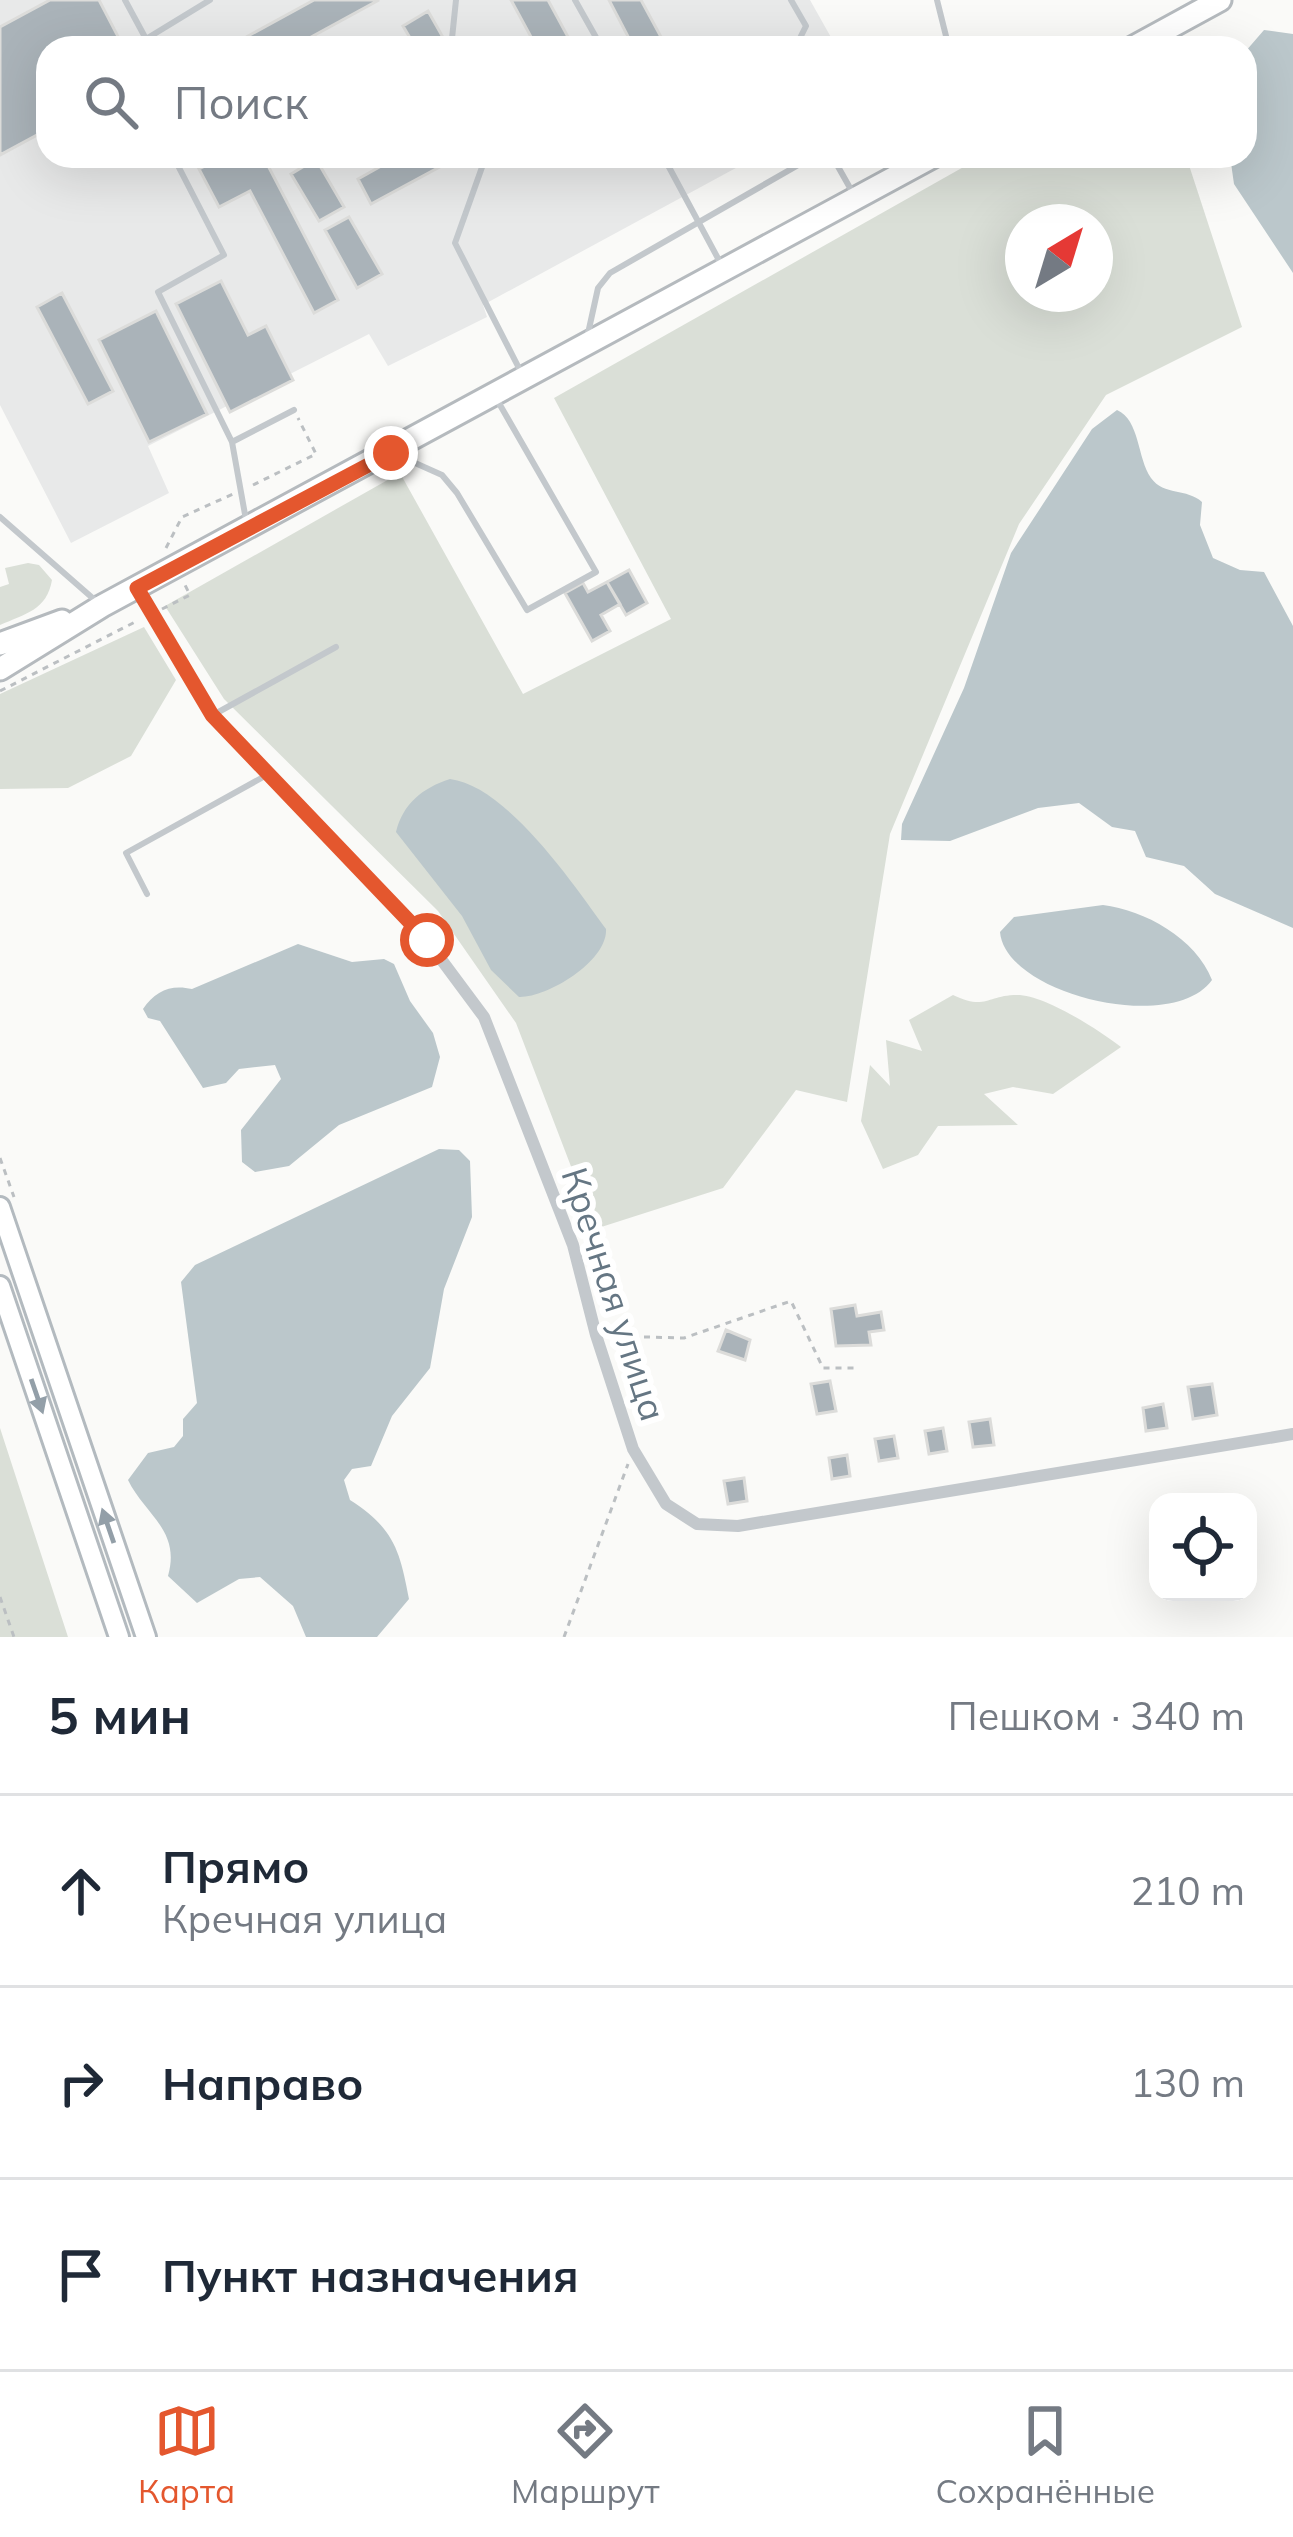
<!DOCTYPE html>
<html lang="ru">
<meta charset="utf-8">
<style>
body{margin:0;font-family:Mulish,sans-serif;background:#f2f2f3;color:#1f2937}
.controls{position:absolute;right:36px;bottom:36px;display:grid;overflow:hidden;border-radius:24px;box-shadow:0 12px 48px #0002}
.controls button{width:108px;height:108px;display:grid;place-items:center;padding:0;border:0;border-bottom:3px solid #e0e1e3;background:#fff;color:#1f2937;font:60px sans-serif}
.compass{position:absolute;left:1005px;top:204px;width:108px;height:108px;border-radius:50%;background:#fff;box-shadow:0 12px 48px #0002;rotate:38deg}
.stop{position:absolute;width:36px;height:36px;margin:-27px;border:9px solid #e4572e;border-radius:50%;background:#fff}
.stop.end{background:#e4572e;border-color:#fff;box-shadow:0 3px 12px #0008}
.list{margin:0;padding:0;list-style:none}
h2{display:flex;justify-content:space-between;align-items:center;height:156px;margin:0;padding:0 48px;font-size:51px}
h2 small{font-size:39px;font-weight:400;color:#747a83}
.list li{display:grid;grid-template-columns:78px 1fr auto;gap:36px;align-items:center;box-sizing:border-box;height:192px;padding:0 48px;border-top:3px solid #e0e1e3}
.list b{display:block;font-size:45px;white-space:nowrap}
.list p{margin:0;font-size:39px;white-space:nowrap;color:#747a83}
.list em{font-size:39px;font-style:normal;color:#747a83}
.icon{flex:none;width:66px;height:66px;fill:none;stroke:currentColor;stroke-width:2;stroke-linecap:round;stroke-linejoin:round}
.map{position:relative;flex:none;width:1293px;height:1637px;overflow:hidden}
.search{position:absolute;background:#fff;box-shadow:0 12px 48px #0002;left:36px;right:36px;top:36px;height:132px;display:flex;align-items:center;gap:30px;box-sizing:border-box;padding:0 42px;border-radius:36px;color:#747a83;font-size:45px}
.sheet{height:732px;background:#fff}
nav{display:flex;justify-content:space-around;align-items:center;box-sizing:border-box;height:168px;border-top:3px solid #e0e1e3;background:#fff;font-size:33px;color:#747a83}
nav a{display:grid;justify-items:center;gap:6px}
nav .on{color:#e4572e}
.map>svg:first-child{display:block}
.built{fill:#e8e9e9}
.green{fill:#dadfd7;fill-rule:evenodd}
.water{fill:#bbc7cb}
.building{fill:#aab3b9;stroke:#dcdcda;stroke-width:3}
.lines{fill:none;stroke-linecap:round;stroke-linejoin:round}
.secondary-casing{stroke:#b3babf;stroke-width:24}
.primary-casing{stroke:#b5babe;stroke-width:27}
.path{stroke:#bbbfc2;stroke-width:3;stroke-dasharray:6 6;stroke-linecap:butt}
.service{stroke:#c3c8cc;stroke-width:6}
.minor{stroke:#c3c8cc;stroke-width:12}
.secondary{stroke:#fff;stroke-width:18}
.primary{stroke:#fff;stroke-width:21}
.oneway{fill:#939fa8}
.route{stroke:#e4572e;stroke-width:15}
.labels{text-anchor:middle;stroke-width:12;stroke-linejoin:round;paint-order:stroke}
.street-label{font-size:36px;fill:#657683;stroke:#fff}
</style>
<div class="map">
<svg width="1293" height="1637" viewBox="0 0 1293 1637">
<rect width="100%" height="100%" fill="#fafaf8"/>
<path class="built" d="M 0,0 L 810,0 L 837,48 L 48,48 L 48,156 L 758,156 L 483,305 L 487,317 L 388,366 L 369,334 L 148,446 L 169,493 L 71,543 L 0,405 Z"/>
<path class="green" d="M 983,156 L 1186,156 L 1242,327 L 1106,395 L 1019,524 L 890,834 L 847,1102 L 796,1090 L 723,1188 L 595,1229 L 516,1023 L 438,911 L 224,699 L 165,606 L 400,473 L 523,694 L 671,619 L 554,398 ZM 1023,222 L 1095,222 L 1095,294 L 1023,294 Z
M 28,563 L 39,565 L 52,580 C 47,610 25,614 0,625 L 0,587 L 9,584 L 5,568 Z
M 144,627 L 176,680 L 131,756 L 68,788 L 0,789 L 0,694 Z
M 953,995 C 986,1011 987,995 1017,995 C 1045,995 1099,1030 1121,1047 L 1053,1094 L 1013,1087 L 984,1094 L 1018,1125 L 938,1126 L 918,1155 L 883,1169 L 861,1121 L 870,1065 L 890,1086 L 886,1040 L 922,1051 L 909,1020 Z
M 0,1428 L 68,1637 L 0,1637 Z"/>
<path class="water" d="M 1264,30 L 1293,34 L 1293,273 L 1234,184 L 1230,156 L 1245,156 L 1245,52 Z
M 1117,410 C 1140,420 1137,458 1151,478 C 1164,496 1187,488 1202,502 L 1200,525 L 1213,558 L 1240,570 L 1264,572 L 1293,626 L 1293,928 L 1215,894 L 1184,866 L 1146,857 L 1135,831 L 1112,827 L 1079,803 L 1038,808 L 950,841 L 901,840 L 902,824 L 964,688 L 1011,553 L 1092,429 Z
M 450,779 C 507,786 574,885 606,929 C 608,961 547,998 519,997 L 491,970 L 462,916 L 396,832 C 403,804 422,788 450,779 Z
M 1103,905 C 1144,910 1196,938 1212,980 C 1173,1035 1005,994 1000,932 L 1014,917 Z
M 298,944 L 352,962 L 384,959 L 394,964 L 410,1001 L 433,1033 L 440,1057 L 432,1087 L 339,1125 L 289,1166 L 255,1172 L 242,1162 L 241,1130 L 281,1079 L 275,1065 L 239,1069 L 226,1083 L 203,1088 L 160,1021 L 148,1018 L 143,1009 C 155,991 171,984 192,989 Z
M 439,1149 L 459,1150 L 470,1161 L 472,1217 L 444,1289 L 430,1368 L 392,1416 L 371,1466 L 352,1469 L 344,1480 L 350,1500 C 394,1528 400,1551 409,1599 L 377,1637 L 306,1637 L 293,1606 L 260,1577 L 239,1579 L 197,1603 L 168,1576 C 181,1530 145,1515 128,1480 L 148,1453 L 174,1447 L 183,1436 L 183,1419 L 197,1403 L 181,1282 L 195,1265 Z"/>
<path class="building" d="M 50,0 L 99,0 L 124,48 L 48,48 L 48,129 L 0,155 L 0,27 Z
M 50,0 L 99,0 L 124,48 L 48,48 L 48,129 L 0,155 L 0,27 Z
M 314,0 L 379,0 L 291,48 L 226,48 Z
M 511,0 L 548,0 L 574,48 L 537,48 Z
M 609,0 L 641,0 L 667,48 L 634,48 Z
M 428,11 L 449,48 L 416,48 L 403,26 Z
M 225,156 L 263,156 L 338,300 L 314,313 L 250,191 L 219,207 L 199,169 Z
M 399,156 L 458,156 L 458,157 L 371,204 L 358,179 Z
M 316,159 L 344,207 L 319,221 L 291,174 Z
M 349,217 L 382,274 L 357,288 L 325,230 Z
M 221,281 L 248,335 L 266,326 L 293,380 L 230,412 L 176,304 Z
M 62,293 L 113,391 L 88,404 L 37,307 Z
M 156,311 L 207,414 L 149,442 L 99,340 Z
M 629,570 L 647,603 L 626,615 L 607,582 Z
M 607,582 L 620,604 L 601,615 L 610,631 L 592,641 L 565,593 L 583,583 L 588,592 Z
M 855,1305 L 857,1316 L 881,1312 L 884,1330 L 869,1332 L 871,1345 L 836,1346 L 831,1309 Z
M 726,1330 L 750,1340 L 745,1360 L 718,1351 Z
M 830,1381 L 836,1411 L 817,1414 L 811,1384 Z
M 1212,1384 L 1217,1415 L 1193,1419 L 1188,1387 Z
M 1163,1404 L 1167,1428 L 1146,1431 L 1143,1408 Z
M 990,1419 L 994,1445 L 973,1447 L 969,1422 Z
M 943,1428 L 947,1451 L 929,1454 L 925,1431 Z
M 894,1436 L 898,1458 L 879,1461 L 875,1439 Z
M 847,1455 L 850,1476 L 832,1479 L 829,1458 Z
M 744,1478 L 747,1501 L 728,1504 L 724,1481 Z"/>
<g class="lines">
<defs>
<path id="secondary" d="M 0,1207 L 146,1637
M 0,1286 L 119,1637"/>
<path id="primary" d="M 1132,48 L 1220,0
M 0,644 L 62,621
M 0,669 L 102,606 L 934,156"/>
</defs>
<use href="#secondary" class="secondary-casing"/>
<use href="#primary" class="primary-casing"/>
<path class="path" d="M 253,485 L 316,454 L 298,418
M 166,548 L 182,517 L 233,494
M 162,609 L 190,595 L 184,583
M 0,691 L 137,621
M 0,1158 L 14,1197
M 608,1336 L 684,1338 L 791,1301 L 823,1368 L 857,1368
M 0,1597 L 14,1637
M 564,1637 L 628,1464"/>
<path class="service" d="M 125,0 L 146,39 L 210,0
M 575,0 L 602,48
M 791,0 L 806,26 L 795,48
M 937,0 L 949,48
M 451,48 L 456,0
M 173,156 L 224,255 L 158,292 L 232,442 L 246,520
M 486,156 L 455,243 L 523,376
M 663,156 L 721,264
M 832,156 L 854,195
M 587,338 L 598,288 L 610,273 L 814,156
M 232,442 L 294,410
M 395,454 L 442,475 L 457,493 L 527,610 L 596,572 L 496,398
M 0,517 L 96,601
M 213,715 L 336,647
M 147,894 L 126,853 L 265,776"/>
<path class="minor" d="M 137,588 L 212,715 L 426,939 L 484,1017 L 573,1245 L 596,1335 L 633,1449 L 666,1504 L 697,1524 L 738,1526 L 1293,1434"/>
<use href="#secondary" class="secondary"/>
<use href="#primary" class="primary"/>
</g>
<defs><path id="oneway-solid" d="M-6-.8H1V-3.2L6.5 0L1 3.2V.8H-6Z" transform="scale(3)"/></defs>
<g class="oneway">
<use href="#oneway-solid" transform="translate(37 1396) rotate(71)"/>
<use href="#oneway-solid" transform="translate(108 1526) rotate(-109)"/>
</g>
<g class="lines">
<path class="route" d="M 391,453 L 137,588 L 212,715 L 427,940"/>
</g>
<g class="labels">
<g class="street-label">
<text transform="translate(614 1294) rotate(72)" y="13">Кречная улица</text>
</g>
</g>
</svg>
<div class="controls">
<button><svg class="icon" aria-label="locate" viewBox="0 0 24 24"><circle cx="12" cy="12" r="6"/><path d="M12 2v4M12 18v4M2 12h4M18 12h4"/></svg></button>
</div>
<svg class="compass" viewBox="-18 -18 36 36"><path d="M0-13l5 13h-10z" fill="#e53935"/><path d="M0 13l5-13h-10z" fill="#747a83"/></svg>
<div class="stop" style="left:427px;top:940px"></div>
<div class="stop end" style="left:391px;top:453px"></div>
<div class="search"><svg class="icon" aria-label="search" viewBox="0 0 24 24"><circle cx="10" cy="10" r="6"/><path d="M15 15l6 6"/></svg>Поиск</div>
</div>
<section class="sheet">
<h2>5 мин<small>Пешком · 340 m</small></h2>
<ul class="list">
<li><svg class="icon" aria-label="ahead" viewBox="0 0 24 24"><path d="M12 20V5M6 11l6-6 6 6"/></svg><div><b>Прямо</b><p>Кречная улица</p></div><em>210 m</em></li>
<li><svg class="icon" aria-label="right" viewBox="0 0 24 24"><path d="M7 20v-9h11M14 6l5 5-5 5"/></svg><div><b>Направо</b></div><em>130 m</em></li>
<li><svg class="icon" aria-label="arrive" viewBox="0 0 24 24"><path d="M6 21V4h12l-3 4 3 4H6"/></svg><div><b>Пункт назначения</b></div></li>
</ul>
</section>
<nav>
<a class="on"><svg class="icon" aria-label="map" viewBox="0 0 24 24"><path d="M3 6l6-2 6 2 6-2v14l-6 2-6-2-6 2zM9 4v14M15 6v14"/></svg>Карта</a>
<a><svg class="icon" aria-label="directions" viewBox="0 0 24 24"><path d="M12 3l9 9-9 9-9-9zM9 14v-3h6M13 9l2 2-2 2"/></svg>Маршрут</a>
<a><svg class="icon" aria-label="saved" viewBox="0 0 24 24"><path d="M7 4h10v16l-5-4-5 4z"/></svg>Сохранённые</a>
</nav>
